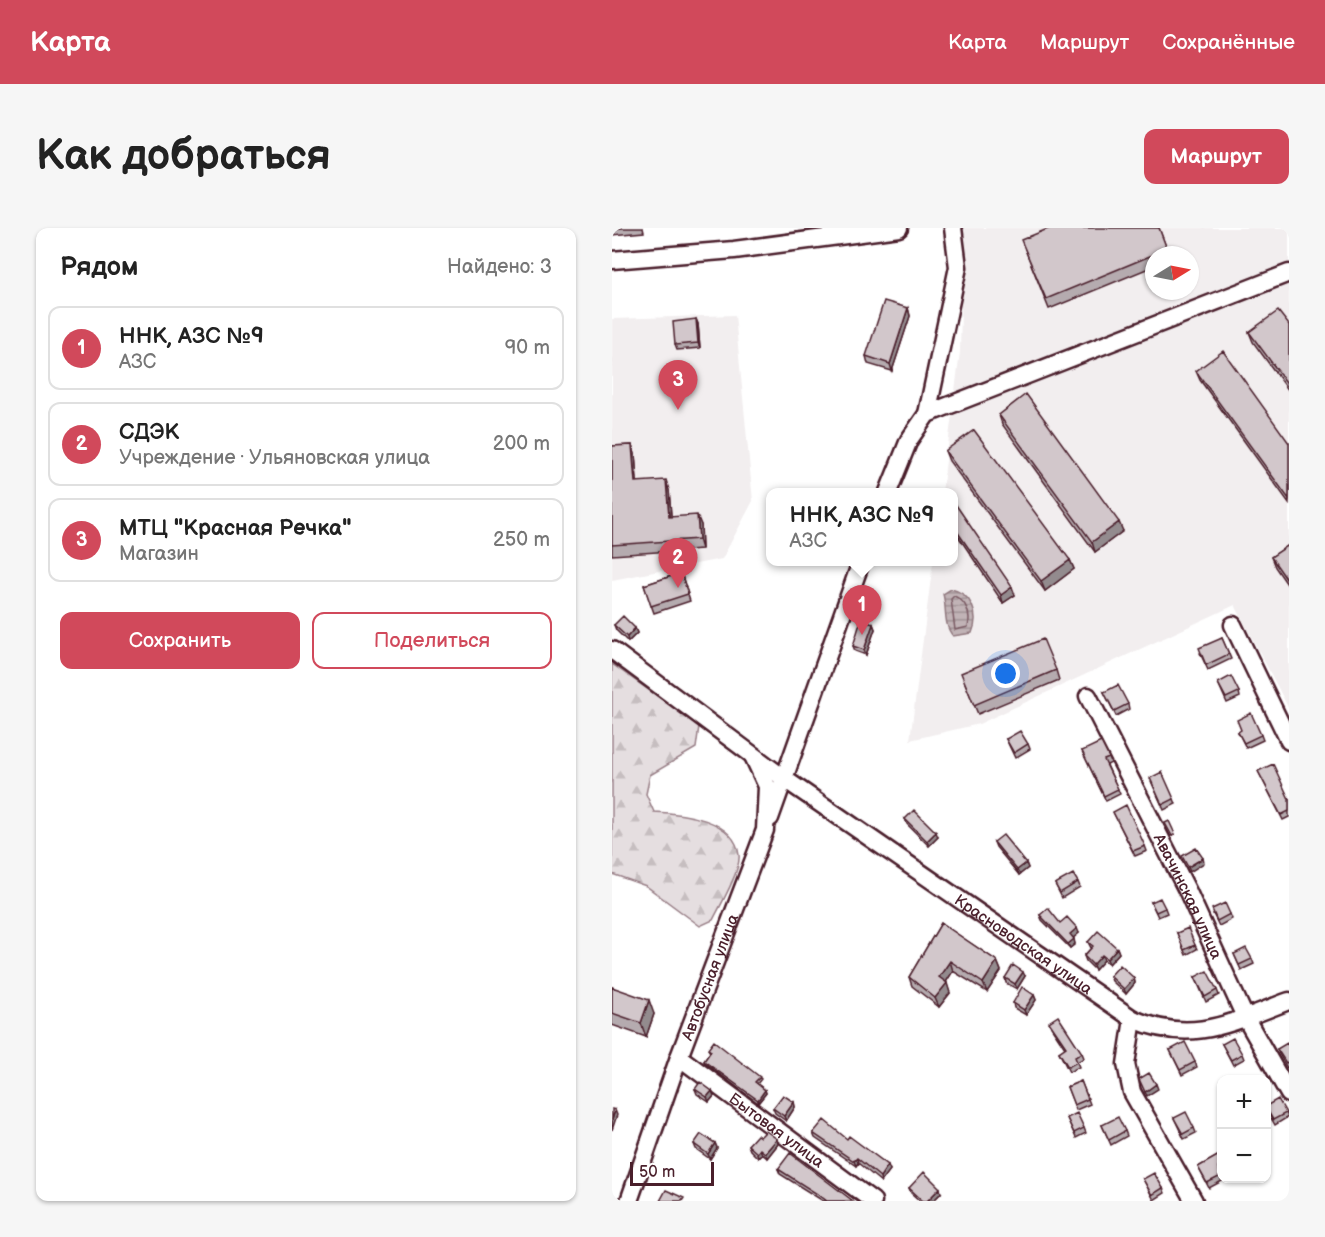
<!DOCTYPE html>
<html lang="ru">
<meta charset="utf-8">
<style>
body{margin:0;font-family:"Balsamiq Sans",sans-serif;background:#f6f6f6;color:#222}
.controls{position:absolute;right:18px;bottom:18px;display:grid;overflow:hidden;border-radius:12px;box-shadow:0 2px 4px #0004}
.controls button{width:54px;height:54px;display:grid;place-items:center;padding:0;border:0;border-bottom:2px solid #e0e0e0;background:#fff;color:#222;font:30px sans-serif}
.compass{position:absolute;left:533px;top:18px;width:54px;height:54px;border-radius:50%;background:#fff;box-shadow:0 2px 4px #0004;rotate:80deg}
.scale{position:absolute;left:18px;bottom:15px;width:84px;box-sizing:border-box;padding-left:6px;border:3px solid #4a1f2b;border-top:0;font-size:16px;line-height:21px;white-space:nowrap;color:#4a1f2b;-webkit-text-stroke:4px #fff;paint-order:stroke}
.you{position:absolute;left:394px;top:446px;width:21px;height:21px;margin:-15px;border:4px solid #fff;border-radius:50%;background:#1a73e8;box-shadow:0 0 0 9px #1a73e833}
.badge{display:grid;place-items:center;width:39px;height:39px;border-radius:50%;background:#d1495b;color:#fff;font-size:20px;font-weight:700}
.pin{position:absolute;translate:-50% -50px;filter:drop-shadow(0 2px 3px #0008)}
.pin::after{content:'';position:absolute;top:32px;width:21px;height:18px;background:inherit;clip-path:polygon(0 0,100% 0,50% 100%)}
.popup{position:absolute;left:154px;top:260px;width:192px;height:78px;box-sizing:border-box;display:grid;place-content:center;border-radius:12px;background:#fff;filter:drop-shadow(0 2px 4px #0005);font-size:20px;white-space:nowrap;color:#767676}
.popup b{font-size:22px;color:#222}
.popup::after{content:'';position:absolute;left:50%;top:100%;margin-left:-12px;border:12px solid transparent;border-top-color:#fff}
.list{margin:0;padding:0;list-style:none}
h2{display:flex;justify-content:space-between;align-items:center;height:78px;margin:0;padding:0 24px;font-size:26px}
h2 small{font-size:20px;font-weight:400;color:#767676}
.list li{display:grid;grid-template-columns:39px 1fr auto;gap:18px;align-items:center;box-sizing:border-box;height:84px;margin:0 12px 12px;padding:0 12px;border:2px solid #e0e0e0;border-radius:12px}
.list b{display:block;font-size:22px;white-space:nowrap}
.list p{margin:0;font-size:20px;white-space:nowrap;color:#767676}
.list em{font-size:20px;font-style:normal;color:#767676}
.actions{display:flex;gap:12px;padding:18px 24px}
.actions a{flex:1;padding:14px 0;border:2px solid #d1495b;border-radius:12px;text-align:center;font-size:21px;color:#d1495b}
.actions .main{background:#d1495b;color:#fff}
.map{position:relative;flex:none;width:677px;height:973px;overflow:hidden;border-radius:12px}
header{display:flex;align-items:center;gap:36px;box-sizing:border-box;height:84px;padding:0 30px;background:#d1495b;color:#fff}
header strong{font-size:28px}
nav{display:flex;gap:33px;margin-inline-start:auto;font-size:21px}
.intro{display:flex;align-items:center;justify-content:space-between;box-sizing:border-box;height:144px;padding:0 36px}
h1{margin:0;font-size:42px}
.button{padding:15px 27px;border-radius:12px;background:#d1495b;color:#fff;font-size:21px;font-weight:700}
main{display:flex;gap:36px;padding:0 36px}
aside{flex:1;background:#fff;border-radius:12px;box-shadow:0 2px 4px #0004}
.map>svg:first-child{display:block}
.built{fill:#f2eeef;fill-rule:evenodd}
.forest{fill:url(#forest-firs);stroke:#987e86;stroke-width:1.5}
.water{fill:url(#water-rules);stroke:#91787e;stroke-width:1.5}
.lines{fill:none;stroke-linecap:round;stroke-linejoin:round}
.shore{stroke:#7a5a63;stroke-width:1.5}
.minor-casing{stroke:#4a1f2b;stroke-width:21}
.minor{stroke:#fff;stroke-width:16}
.wall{fill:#b5abaf;stroke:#4a1f2b;stroke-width:1.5}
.shaded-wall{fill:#938b8e;stroke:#4a1f2b;stroke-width:1.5}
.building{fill:#d2c7cb;stroke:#4a1f2b;stroke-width:1.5}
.labels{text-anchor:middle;stroke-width:5;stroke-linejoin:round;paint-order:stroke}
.street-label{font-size:16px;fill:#4a1f2b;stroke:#fff}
</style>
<header>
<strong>Карта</strong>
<nav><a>Карта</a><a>Маршрут</a><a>Сохранённые</a></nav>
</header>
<div class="intro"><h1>Как добраться</h1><a class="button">Маршрут</a></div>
<main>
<aside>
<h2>Рядом<small>Найдено: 3</small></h2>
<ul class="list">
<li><span class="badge">1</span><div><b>ННК, АЗС №9</b><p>АЗС</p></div><em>90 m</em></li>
<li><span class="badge">2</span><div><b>СДЭК</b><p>Учреждение · Ульяновская улица</p></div><em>200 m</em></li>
<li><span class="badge">3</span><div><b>МТЦ &quot;Красная Речка&quot;</b><p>Магазин</p></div><em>250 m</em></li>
</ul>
<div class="actions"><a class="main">Сохранить</a><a>Поделиться</a></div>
</aside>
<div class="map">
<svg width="677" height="973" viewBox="0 0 677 973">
<defs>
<pattern id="forest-firs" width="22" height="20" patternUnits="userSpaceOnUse" patternTransform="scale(1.5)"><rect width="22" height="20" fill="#e5dee0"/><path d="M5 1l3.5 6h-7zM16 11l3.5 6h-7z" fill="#c6bec0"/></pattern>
<pattern id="water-rules" width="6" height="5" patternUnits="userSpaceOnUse" patternTransform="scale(1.5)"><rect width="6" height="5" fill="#c1b3b6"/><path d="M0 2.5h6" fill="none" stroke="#9f9194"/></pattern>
</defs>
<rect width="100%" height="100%" fill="#fff"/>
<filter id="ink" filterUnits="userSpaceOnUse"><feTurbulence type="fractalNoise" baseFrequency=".0167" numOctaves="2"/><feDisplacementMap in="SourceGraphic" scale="12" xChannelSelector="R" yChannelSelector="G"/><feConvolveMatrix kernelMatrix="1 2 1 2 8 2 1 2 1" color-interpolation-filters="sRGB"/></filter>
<g filter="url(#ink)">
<path class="built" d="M 351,0 L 677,0 L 677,481 L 623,377 L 367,496 L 298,512 L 321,334 L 342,334 L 342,264 L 330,264 L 348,124 ZM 542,27 L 578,27 L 578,63 L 542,63 Z
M 123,87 L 141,273 L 110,331 L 0,352 L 0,91 Z"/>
<path class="forest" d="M 0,436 L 87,498 L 84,520 L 38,547 L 34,566 L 42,584 C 70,585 123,591 127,627 C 129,642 108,678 101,692 L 88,698 L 34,658 L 0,646 Z"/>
<path class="water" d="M 339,361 C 359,365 368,386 360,405 L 341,408 C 331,397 335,380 331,366 Z"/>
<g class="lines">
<path class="shore" d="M 342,368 C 355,373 359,387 356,399 L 343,402 L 339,371 Z"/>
<defs>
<g id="minor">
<path d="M 0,32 L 122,22 L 287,0"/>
<path d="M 315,186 L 346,39 L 341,0"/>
<path d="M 276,264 L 297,212 L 315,186 L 677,45"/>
<path d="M 621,397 L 677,513"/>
<path id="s1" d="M 0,422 L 174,552 L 521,791 L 514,836 L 520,864 L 582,973"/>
<path id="s2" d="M 476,468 L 576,664 L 633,789 L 677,866"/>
<path d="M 158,590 L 249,334"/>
<path d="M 521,791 C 581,817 620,794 677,773"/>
<path id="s3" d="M 67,829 L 261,973"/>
<path id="s4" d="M 17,973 L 67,829 L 153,602 L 155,558 L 141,528"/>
</g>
</defs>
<use href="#minor" class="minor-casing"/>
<use href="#minor" class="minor"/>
</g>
<path class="wall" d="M 0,0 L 31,0 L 32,4 L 0,7 Z
M 547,0 L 557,27 L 542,27 L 542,38 L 437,81 L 413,21 Z
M 296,80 L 298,88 L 280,143 L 256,136 L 254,128 Z
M 84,91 L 86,96 L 88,120 L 65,122 L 63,117 Z
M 677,97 L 677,163 L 641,114 L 637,104 Z
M 584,143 L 677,215 L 677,275 L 588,152 Z
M 387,187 L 511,303 L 483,324 L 390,196 Z
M 20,217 L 23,226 L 25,254 L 57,262 L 59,289 L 89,297 L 90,321 L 0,327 L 0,218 Z
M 333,223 L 458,332 L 462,341 L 433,363 L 337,233 Z
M 342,279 L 403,367 L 391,375 L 342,302 Z
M 677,317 L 677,359 L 663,339 L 659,329 Z
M 69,345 L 78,373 L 42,385 L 32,357 Z
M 261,396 L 263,401 L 254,427 L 243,423 L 241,418 Z
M 2,397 L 23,400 L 25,405 L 16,414 L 4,402 Z
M 610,410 L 619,431 L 596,442 L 588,425 Z
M 444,442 L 447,452 L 366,486 L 353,455 Z
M 606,455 L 627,464 L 628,469 L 615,475 Z
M 492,464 L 516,476 L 517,481 L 504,488 Z
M 626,504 L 649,507 L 651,512 L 634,520 Z
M 394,511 L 416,516 L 418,521 L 403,530 Z
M 470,523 L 497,530 L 499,535 L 495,537 L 508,566 L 494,573 Z
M 646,543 L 677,571 L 677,589 L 671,592 Z
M 540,555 L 562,571 L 564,576 L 552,582 Z
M 501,584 L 533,618 L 535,623 L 523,628 Z
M 293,591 L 326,609 L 317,618 L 295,596 Z
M 382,614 L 414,635 L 416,640 L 407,647 L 384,619 Z
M 466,654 L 468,659 L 450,670 L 443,656 Z
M 539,674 L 553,680 L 555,685 L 546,689 Z
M 601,686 L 618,686 L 620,691 L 607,698 Z
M 428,687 L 448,695 L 467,705 L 461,710 L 463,716 L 458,720 L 430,692 Z
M 329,695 L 385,733 L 389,743 L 375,764 L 341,743 L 334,754 L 338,765 L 327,779 L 300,758 L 297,749 Z
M 565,705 L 583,717 L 585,721 L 574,727 Z
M 476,714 L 505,720 L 507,725 L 497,736 L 492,732 L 483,742 L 474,733 L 472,728 L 479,720 Z
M 622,726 L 640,731 L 642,736 L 629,742 Z
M 413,748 L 405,761 L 394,755 L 393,750 Z
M 498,748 L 522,750 L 523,755 L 514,766 L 500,753 Z
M 583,749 L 605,762 L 607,767 L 594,774 Z
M 0,759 L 42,786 L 34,809 L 0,797 Z
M 422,767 L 424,772 L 414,787 L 402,780 L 401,775 Z
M 437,794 L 470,825 L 472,830 L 465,834 L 467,839 L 457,844 L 447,824 L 453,820 L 439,799 Z
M 610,816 L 630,826 L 632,831 L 621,837 Z
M 677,818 L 677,839 L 675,840 L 667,826 L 665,821 Z
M 96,821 L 149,851 L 145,856 L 153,862 L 154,865 L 146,875 L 93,835 L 92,833 L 98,824 Z
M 558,822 L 583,834 L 585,839 L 570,847 Z
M 469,853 L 478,876 L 464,882 L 455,859 Z
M 83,861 L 100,863 L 102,868 L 97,874 L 85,866 Z
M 182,874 L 183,879 L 174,893 L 163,885 L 161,880 Z
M 654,878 L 674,885 L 676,889 L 663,897 L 655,883 Z
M 455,890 L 472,900 L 474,905 L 464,910 Z
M 562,890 L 582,900 L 584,905 L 572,911 Z
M 490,897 L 513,903 L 515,908 L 499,917 Z
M 201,905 L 235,911 L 278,942 L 269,954 L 246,935 L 244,938 L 203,910 Z
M 148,909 L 166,916 L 155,930 L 150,926 L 146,930 L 138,922 L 136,917 Z
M 103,915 L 105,920 L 98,931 L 84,921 L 82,916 Z
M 609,926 L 609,951 L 612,951 L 612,952 L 597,960 L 586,939 Z
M 166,941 L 241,973 L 211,973 L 168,946 Z
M 531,951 L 551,960 L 553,965 L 542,972 Z
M 297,960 L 329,965 L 321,973 L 308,973 L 299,965 Z"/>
<path class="shaded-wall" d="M 296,80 L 298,88 L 280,143 L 278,136 Z
M 84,91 L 86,96 L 88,120 L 86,115 Z
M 20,217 L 23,226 L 26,264 L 23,254 Z
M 54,252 L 57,262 L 60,299 L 57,289 Z
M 85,287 L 89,297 L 90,321 L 87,311 Z
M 507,294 L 511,303 L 483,324 L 480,314 Z
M 458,332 L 462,341 L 433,363 L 429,353 Z
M 400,359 L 403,367 L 391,375 L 389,367 Z
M 261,396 L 263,401 L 254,427 L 252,422 Z
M 23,400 L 25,405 L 16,414 L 15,409 Z
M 324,604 L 326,609 L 317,618 L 315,613 Z
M 591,630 L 592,635 L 578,644 L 576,639 Z
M 414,635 L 416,640 L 407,647 L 405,642 Z
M 465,700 L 467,705 L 460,711 L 458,706 Z
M 462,711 L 463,716 L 458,720 L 456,716 Z
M 505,720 L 507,725 L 497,736 L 495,731 Z
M 490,727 L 492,732 L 483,742 L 481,737 Z
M 338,733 L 341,743 L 331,759 L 327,749 Z
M 385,733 L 389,743 L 375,764 L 371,755 Z
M 411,744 L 413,748 L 405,761 L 403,756 Z
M 522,750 L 523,755 L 514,766 L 512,761 Z
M 335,755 L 338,765 L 327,779 L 323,770 Z
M 422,767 L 424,772 L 414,787 L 412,782 Z
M 37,772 L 42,786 L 34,809 L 29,795 Z
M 544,856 L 546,861 L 535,868 L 533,864 Z
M 153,862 L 154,865 L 146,875 L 146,872 Z
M 100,863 L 102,868 L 97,874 L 95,869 Z
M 182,874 L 183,879 L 174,893 L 172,888 Z
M 3,882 L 5,887 L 0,902 L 0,892 Z
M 165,911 L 166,916 L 155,930 L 153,925 Z
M 103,915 L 105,920 L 98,931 L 96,926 Z
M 148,921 L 150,926 L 146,930 L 145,925 Z
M 245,930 L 246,935 L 244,938 L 242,933 Z
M 276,937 L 278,942 L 269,954 L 268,949 Z
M 328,960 L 329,965 L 321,973 L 315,973 Z"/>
<path class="building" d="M 438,0 L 547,0 L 555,21 L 434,71 L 409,12 Z
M 272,73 L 296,80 L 278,136 L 254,128 Z
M 666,83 L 677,97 L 677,158 L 637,104 Z
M 84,91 L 86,115 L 63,117 L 61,94 Z
M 611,123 L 677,215 L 677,271 L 584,143 Z
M 414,166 L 507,294 L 480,314 L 387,187 Z
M 362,202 L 458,332 L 429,353 L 333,223 Z
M 20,217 L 23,254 L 54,252 L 57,289 L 85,287 L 87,311 L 0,317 L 0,218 Z
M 344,277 L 400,359 L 389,367 L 342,299 L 342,279 Z
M 677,317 L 677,355 L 659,329 Z
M 69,345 L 76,366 L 39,378 L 32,357 Z
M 11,388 L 23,400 L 15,409 L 2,397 Z
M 249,392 L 261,396 L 252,422 L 241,418 Z
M 610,410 L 617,426 L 594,437 L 587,420 Z
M 431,411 L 444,442 L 362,477 L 349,445 Z
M 619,448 L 627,464 L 614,470 L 606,455 Z
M 506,457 L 516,476 L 502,483 L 492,464 Z
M 639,485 L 649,507 L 632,515 L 626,504 L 629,502 L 625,492 Z
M 408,503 L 416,516 L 402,525 L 394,511 Z
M 489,514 L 497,530 L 492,532 L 506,561 L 492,568 L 470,523 Z
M 661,536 L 677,571 L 677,583 L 669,587 L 646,543 Z
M 550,544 L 562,571 L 550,577 L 538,550 Z
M 514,577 L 533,618 L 521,623 L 501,584 Z
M 302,582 L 324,604 L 315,613 L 293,591 Z
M 557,593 L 563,606 L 560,608 L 553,595 Z
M 391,607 L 414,635 L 405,642 L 382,614 Z
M 584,620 L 591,630 L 576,639 L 570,628 Z
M 461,646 L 466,654 L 448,665 L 443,656 Z
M 548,670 L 553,680 L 544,684 L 539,674 Z
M 613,675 L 618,686 L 605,693 L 600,681 Z
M 436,680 L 448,695 L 455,689 L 465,700 L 458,706 L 462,711 L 456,716 L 428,687 Z
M 329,695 L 385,733 L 371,755 L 338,733 L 327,749 L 335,755 L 323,770 L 297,749 Z
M 576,700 L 583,717 L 572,722 L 565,705 Z
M 486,703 L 505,720 L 495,731 L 490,727 L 481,737 L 472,728 L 481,718 L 476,714 Z
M 634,720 L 640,731 L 627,737 L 622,726 Z
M 401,737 L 411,744 L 403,756 L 393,750 Z
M 508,737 L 522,750 L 512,761 L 498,748 Z
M 595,743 L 605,762 L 593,769 L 583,749 Z
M 0,759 L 37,772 L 29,795 L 0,785 Z
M 410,759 L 422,767 L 412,782 L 401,775 Z
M 446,788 L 470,825 L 463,829 L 465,834 L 456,839 L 447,824 L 454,819 L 437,794 Z
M 621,810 L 630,826 L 619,832 L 610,816 Z
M 102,813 L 148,849 L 143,854 L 153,862 L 146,872 L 92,833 L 99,823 L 96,821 Z
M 573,814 L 583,834 L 568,842 L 558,822 Z
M 675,815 L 677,818 L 677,833 L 674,835 L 665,821 Z
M 537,845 L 544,856 L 533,864 L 527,851 Z
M 469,853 L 476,871 L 462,877 L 455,859 Z
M 88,854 L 100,863 L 95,869 L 83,861 Z
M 171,867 L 182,874 L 172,888 L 161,880 Z
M 666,871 L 674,885 L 661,892 L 654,880 L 654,878 Z
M 0,881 L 3,882 L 0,892 Z
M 574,884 L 582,900 L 571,906 L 562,890 Z
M 465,885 L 472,900 L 462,905 L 455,890 Z
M 506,889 L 513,903 L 497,912 L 490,897 Z
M 212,892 L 235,911 L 237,908 L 276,937 L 268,949 L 245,930 L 242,933 L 201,905 Z
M 154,903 L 165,911 L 153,925 L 148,921 L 145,925 L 136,917 L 145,907 L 148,909 Z
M 89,906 L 103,915 L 96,926 L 82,916 Z
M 178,925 L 241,973 L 215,973 L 207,967 L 166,941 Z
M 609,926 L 609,938 L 606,940 L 609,945 L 609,948 L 595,955 L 586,939 Z
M 312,944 L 328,960 L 315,973 L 311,973 L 297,960 Z
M 542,945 L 551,960 L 540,967 L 531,951 Z
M 54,962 L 72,970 L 70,973 L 48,973 Z"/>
</g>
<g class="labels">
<g class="street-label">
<text dy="6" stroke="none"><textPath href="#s2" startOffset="224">Авачинская улица</textPath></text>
<text dy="6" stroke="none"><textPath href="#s1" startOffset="506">Красноводская улица</textPath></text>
<text dy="6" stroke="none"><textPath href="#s4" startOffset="238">Автобусная улица</textPath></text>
<text dy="6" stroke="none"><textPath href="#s3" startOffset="122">Бытовая улица</textPath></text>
</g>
</g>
</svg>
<div class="controls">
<button>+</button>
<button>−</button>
</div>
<svg class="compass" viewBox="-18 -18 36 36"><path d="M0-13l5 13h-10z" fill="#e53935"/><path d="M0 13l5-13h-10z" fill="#767676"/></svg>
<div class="scale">50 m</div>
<div class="you"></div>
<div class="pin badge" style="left:250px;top:407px">1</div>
<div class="popup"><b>ННК, АЗС №9</b>АЗС</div>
<div class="pin badge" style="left:66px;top:360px">2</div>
<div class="pin badge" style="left:66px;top:182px">3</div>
</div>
</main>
